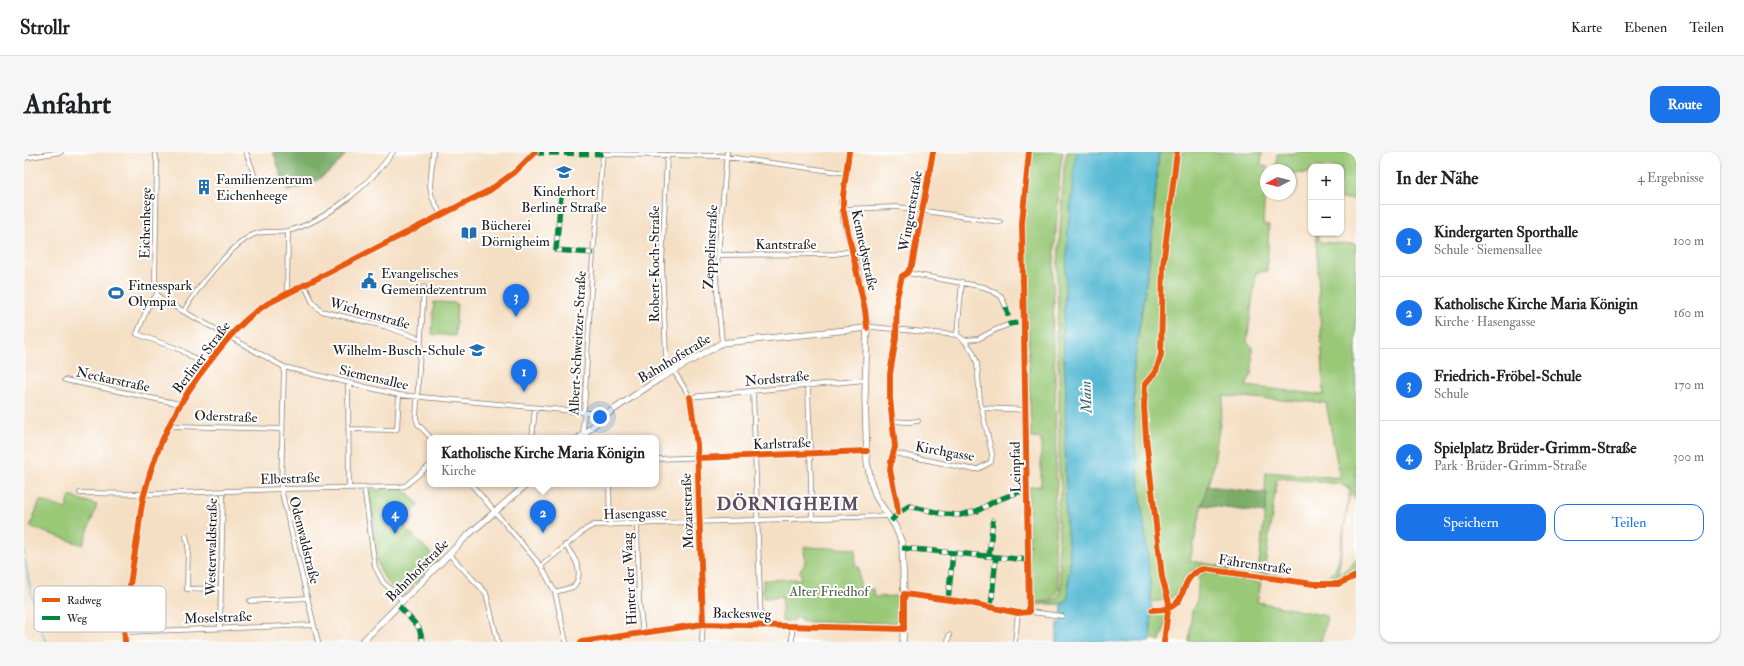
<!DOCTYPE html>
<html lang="de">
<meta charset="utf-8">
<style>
body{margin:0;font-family:"IM FELL Double Pica",serif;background:#f6f6f6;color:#202124}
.controls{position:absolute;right:12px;top:12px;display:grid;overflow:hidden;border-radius:8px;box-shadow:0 1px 3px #0004}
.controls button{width:36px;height:36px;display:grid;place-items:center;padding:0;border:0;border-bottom:1px solid #e0e0e0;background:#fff;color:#202124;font:20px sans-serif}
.compass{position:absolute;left:1236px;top:12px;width:36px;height:36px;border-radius:50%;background:#fff;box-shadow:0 1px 3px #0004;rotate:263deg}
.you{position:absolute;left:576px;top:265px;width:14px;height:14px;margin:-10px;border:3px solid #fff;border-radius:50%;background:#1a73e8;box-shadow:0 0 0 6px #1a73e833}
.badge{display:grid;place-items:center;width:26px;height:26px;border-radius:50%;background:#1a73e8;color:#fff;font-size:13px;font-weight:700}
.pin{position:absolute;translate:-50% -33px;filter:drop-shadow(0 1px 2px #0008)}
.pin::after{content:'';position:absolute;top:21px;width:14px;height:12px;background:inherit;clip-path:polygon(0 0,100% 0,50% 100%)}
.popup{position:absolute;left:403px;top:283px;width:232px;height:52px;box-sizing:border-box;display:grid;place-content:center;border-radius:8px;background:#fff;filter:drop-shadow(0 1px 3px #0005);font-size:13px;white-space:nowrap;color:#757577}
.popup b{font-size:15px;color:#202124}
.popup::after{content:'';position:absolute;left:50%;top:100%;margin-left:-8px;border:8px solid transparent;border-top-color:#fff}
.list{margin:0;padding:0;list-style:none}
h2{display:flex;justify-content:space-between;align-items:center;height:52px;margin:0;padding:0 16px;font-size:17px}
h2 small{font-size:13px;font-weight:400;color:#757577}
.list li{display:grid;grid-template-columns:26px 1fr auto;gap:12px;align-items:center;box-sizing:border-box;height:72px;padding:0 16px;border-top:1px solid #e0e0e0}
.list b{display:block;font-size:15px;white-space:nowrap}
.list p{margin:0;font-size:13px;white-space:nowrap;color:#757577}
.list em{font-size:13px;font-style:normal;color:#757577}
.actions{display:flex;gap:8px;padding:12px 16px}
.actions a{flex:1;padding:9px 0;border:1px solid #1a73e8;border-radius:12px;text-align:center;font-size:14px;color:#1a73e8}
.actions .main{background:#1a73e8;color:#fff}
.map{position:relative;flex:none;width:1332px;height:490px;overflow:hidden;border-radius:12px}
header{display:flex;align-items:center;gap:24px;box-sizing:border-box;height:56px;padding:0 20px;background:#fff;border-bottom:1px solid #e0e0e0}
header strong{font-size:19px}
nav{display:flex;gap:22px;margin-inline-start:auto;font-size:14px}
.intro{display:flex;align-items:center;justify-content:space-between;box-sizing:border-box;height:96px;padding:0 24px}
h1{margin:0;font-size:28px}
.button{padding:10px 18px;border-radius:12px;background:#1a73e8;color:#fff;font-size:14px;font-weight:700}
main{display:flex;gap:24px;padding:0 24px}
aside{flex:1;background:#fff;border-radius:12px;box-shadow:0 1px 3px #0004}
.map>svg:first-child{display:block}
.green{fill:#99c877;stroke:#5a724a;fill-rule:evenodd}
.forest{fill:#7aac68;stroke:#4b6442}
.water{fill:#55b9d3;stroke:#386a78}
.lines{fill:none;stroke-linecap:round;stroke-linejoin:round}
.stream{stroke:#55b9d3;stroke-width:1.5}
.street-casing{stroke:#887e70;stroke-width:5.5}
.secondary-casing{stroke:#887e70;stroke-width:7}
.street{stroke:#fff;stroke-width:4}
.secondary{stroke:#fff;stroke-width:5.5}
.quiet{stroke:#00873e;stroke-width:5;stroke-dasharray:10 5;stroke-linecap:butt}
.cycleway-casing{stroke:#fff;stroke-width:8}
.cycleway{stroke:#e8590c;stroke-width:6}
.labels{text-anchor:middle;stroke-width:4;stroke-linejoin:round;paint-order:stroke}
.poi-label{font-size:14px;fill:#1c1c1c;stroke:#fff;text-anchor:start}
.street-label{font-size:14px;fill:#1c1c1c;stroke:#fff}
.park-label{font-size:14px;fill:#4e6140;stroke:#fff}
.water-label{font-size:15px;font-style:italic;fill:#36636e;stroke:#fff}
.district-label{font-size:18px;font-weight:bold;letter-spacing:1px;fill:#5c4c5d;stroke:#fff}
.key{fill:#fff;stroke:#bbb;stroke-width:1}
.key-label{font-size:11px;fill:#1c1c1c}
</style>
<header>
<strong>Strollr</strong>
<nav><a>Karte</a><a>Ebenen</a><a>Teilen</a></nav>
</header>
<div class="intro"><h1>Anfahrt</h1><a class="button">Route</a></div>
<main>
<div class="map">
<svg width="1332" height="490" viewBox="0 0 1332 490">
<rect width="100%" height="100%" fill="#fff"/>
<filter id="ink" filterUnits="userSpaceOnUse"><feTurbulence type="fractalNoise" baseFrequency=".025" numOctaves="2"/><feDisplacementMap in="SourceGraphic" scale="8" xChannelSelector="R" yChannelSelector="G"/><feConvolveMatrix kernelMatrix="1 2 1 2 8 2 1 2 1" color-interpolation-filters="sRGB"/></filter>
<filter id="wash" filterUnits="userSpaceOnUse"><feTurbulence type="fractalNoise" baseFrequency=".012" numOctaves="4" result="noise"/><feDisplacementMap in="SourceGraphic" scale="16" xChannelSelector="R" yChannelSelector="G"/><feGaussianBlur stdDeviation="0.9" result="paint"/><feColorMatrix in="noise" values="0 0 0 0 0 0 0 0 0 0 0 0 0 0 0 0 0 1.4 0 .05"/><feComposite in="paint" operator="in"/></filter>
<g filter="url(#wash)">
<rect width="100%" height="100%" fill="#f5dfc4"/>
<path class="green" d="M 1006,0 L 1039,0 L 1036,17 L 1029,124 L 1030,152 L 1028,181 L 1031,222 L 1032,315 L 1033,333 L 1030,354 L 1032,379 L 1030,394 L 1035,437 L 1029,447 L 1025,449 L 1010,450 L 1006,454 L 1005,335 L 1017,334 L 1017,286 L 1007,286 L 1004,176 L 999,91 Z
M 1043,0 L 1052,0 L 1044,78 L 1039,188 L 1042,240 L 1042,369 L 1046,408 L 1044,448 L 1038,452 L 1011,453 L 1011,451 L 1027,450 L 1031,448 L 1036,441 L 1037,433 L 1034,397 L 1035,383 L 1033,358 L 1037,337 L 1035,318 L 1035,226 L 1032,185 L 1034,156 L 1033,127 L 1040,15 Z
M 1135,0 L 1238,0 L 1237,13 L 1244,15 L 1242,18 L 1239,72 L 1245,73 L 1243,119 L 1232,120 L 1223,190 L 1228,195 L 1228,220 L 1222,234 L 1300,243 L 1292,81 L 1294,81 L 1296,90 L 1332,92 L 1332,348 L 1327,341 L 1329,339 L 1321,332 L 1326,338 L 1313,429 L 1294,430 L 1178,414 L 1167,419 L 1161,425 L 1153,442 L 1147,447 L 1127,450 L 1110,286 L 1110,212 L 1126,104 ZM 1200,244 L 1302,251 L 1316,326 L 1242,320 L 1241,340 L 1243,341 L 1234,420 L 1166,409 L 1178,353 L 1189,316 ZM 1253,326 L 1316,332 L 1326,338 L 1315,408 C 1313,414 1311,420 1305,424 C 1294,432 1255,423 1240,421 Z
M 1286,0 L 1332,0 L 1332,47 L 1317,47 L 1317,15 L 1287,15 L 1287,21 L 1266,22 L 1266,18 L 1252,18 L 1253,2 Z
M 410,150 L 433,151 L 431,184 L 408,182 Z
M 380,337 L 395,353 L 377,372 L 414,408 L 386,436 L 381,442 L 377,442 C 354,428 351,405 348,381 L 351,381 L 347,350 L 343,350 L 342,342 L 347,338 Z
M 46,344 L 73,353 L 59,393 L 6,375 L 16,348 L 42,357 Z
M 780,395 L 832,397 L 831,414 L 834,415 L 837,438 L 849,437 L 850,445 L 875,444 L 875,469 L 869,471 L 780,470 L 777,469 L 777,466 L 770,466 L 770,469 L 758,469 L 758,445 L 739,446 L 739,428 L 777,427 L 776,418 L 781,412 Z
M 1332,407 L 1332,419 L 1317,429 L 1317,421 L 1325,416 Z
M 1182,420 L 1237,431 L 1233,450 L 1303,464 L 1297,490 L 1165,490 L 1168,459 L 1173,449 L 1175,423 Z
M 1144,459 L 1141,475 L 1135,490 L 1131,486 L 1126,488 L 1128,462 Z"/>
<path class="forest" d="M 249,0 L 323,0 C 308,22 288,33 263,40 Z
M 1183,334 L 1243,341 L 1241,361 L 1178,353 Z"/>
<path class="water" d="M 1052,0 L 1135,0 L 1126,104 L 1110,212 L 1110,286 L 1126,423 L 1128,458 L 1126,490 L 1032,490 L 1034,471 L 1037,471 L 1038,452 L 1044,448 L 1046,408 L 1042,369 L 1041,298 L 1042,240 L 1039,188 L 1036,183 L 1039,181 L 1044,78 Z"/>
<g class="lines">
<path class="stream" d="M 0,399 C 4,430 10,461 22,490"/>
</g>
</g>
<g filter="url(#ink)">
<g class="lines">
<defs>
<path id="street" d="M 131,0 L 133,11 L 131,131 L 133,142 L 137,147 L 260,215 L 375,243 L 583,262
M 409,0 L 406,34 L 408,45 L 417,63
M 643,3 L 638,112 L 642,204 L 643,208 L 666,245 L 667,252 L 673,293 L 679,469 L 678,490
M 0,6 L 37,0
M 210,27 L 228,27 L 230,22 L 222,0
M 537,44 L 532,98 L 569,101
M 819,57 L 874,55 L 976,70
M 695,103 L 811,102 L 828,99
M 883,121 L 960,135 L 977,144 L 982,155
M 280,132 L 289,151 L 297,159 L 360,174 L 397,187
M 400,135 L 392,266 L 394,272 L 407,286
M 263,141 L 264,79
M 133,142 L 123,157 L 113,182 L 157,198 L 182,214
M 160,159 C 172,137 207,92 231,82 C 241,78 254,81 264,79 C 303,69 346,32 369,0
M 1000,170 L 1005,460
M 843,176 L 848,175 L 933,183 L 940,188 L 949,200 L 953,211 L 956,249 L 968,302 L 967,310 L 954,317 L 946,317 L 870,301
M 933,183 L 938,130
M 940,188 L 954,187 L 971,178 L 986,172
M 698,191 L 692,127 L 703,0
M 260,215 L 257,337 L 294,490
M 41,228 L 156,252
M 324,231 L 325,335
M 784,234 L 788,366
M 729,239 L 737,473
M 666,245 L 841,228
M 958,256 L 1002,258
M 868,269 L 884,270 L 894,269
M 145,272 L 152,274 L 258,277
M 324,277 L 371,278 L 373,277 L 375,243
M 508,286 L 511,256
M 565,286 L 560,281 L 559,277 L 569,101 L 579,2 L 696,4 L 822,21
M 632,307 L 843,299
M 447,332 L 517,414 L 531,440 L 542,490
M 585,332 L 586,373
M 340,335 L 351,415 L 359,430 L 379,449
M 56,341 L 127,342 L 257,337 L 375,335 L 381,334 L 406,313
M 874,361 L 873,351 L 866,318 L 867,309 L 871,295 L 866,246 L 866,222 L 872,186 L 873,145 L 878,124 L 883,121 L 888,113 L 909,0
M 867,369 L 874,361 L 885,354 L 920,362 L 936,363 L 953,359 L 971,349 L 1003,337
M 613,372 L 615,450 L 619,481
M 162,384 L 164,393 L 163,437 L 197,436
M 878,396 L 1005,408
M 425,402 L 462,441 L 474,490
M 965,404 L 969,368
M 517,414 L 562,377 L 570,373 L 863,364
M 531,440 L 549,435 C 562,421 550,404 541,393
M 880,442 L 941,450 L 994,461 L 1007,460 L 1038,464
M 924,448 L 929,401
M 226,449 L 284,446
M 375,454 L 395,476 L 399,490
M 967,455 L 972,405
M 196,476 L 199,340
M 99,480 L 290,473
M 768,490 L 768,474
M 924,490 L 925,483
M 991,490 L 994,461
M 1332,490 L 1332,489"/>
<path id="secondary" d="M 825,0 L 818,50 L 820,68 L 831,107 L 843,170 L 841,245 L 843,310 L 847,330 L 852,345 L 871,374 L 878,391 L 880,442 L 879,490
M 555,286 L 583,262 L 635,227 L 698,191 L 843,176
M 1128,458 C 1135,458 1144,458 1149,454 C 1163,446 1156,423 1180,417 L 1290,432 L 1314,432 L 1332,424
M 101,490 L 100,471 C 105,441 109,411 114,381 C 116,367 117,352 121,339 C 133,291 155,248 186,209 C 203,187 219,167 243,152 L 466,38 L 491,20 L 511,0
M 338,490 L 443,384 L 503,332
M 557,490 L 679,472 L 880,477"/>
</defs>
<use href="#street" class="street-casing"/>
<use href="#secondary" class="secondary-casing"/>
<use href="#street" class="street"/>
<use href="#secondary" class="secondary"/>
<path class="quiet" d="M 510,1 L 579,2
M 537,44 L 532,98 L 569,101
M 982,155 L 986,172 L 1000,170 L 1000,168
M 867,369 L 874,361 L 885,354 L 920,362 L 936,363 L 953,359 L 971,349 L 1003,337
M 878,396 L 1005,408
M 965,404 L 969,368
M 924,448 L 929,401
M 375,454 L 395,476 L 399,490
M 967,455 L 972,405"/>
<defs>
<path id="cycleway" d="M 825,0 L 819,44 L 819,57 L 841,158 L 843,176
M 666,245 L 673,293 L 679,472
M 673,306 L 843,299
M 874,361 L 873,351 L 866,318 L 867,309 L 871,295 L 866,246 L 866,222 L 872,186 L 873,145 L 878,124 L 883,121 L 888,113 L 909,0
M 1128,458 C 1135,458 1144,458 1149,454 C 1163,446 1156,423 1180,417 L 1290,432 L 1314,432 L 1332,424
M 101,490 L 100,471 C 105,441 109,411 114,381 C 116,367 117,352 121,339 C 133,291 155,248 186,209 C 203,187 219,167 243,152 L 466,38 L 491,20 L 511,0
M 557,490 L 679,472 L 880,477 L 880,442 L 941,450 L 994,461 L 1005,460 L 998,71 L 1005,0
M 1140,490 L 1145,451 L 1138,425 L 1122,286 L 1120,255 L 1121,232 L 1132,219 L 1137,203 L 1139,113 L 1153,0"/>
</defs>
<use href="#cycleway" class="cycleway-casing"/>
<use href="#cycleway" class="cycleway"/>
</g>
</g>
<defs>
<symbol id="school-bare" viewBox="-9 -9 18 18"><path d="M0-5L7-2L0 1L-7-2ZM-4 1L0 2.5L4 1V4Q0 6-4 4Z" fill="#1f6fb2" stroke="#fff" stroke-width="2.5" paint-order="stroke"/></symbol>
<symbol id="building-bare" viewBox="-9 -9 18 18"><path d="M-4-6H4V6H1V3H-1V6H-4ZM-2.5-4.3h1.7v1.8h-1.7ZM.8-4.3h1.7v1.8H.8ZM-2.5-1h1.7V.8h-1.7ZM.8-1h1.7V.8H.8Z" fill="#1f6fb2" stroke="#fff" stroke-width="2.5" paint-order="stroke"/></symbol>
<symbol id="library-bare" viewBox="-9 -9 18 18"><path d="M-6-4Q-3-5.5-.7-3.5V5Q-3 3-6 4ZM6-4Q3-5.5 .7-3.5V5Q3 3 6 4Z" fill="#1f6fb2" stroke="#fff" stroke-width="2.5" paint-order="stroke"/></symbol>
<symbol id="civic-bare" viewBox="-9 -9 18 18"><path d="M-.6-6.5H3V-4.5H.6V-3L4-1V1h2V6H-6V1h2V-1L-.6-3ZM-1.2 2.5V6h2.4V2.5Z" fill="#1f6fb2" stroke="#fff" stroke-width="2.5" paint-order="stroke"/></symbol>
<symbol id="stadium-bare" viewBox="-9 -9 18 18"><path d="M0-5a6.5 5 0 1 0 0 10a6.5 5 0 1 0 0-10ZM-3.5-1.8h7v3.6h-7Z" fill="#1f6fb2" stroke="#fff" stroke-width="2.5" paint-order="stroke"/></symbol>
</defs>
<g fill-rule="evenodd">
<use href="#school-bare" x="529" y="9" width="22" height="22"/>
<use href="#building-bare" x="169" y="24" width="22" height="22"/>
<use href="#library-bare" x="434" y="70" width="22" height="22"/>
<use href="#civic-bare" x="334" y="118" width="22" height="22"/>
<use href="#stadium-bare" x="81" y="130" width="22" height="22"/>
<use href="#school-bare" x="442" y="187" width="22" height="22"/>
</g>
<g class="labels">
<g class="poi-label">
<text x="192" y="32">Familienzentrum<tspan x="192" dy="16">Eichenheege</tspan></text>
<text x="540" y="44" text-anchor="middle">Kinderhort<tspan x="540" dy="16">Berliner Straße</tspan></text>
<text x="457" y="78">Bücherei<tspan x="457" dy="16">Dörnigheim</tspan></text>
<text x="357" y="126">Evangelisches<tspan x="357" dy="16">Gemeindezentrum</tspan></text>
<text x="104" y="138">Fitnesspark<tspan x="104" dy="16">Olympia</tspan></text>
<text x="441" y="203" text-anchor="end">Wilhelm-Busch-Schule</text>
</g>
<g class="street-label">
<text transform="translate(886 59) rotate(-80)" y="5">Wingertstraße</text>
<text transform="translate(121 71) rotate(-89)" y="5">Eichenheege</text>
<text x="762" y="97">Kantstraße</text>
<text transform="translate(686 95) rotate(-87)" y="5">Zeppelinstraße</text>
<text transform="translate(841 98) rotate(78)" y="5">Kennedystraße</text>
<text transform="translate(630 112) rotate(-90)" y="5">Robert-Koch-Straße</text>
<text transform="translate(346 161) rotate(16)" y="5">Wichernstraße</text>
<text transform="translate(553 191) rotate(-87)" y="5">Albert-Schweitzer-Straße</text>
<text transform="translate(177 205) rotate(-53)" y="5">Berliner Straße</text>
<text transform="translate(650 206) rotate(-31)" y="5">Bahnhofstraße</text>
<text transform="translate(350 225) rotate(13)" y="5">Siemensallee</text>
<text transform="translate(753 226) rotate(-5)" y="5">Nordstraße</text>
<text transform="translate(89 227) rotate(12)" y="5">Neckarstraße</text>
<text transform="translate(202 264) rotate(2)" y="5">Oderstraße</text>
<text transform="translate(758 291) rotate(-2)" y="5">Karlstraße</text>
<text transform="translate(921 299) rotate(10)" y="5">Kirchgasse</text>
<text transform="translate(991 315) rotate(-91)" y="5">Leinpfad</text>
<text transform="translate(266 326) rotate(-2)" y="5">Elbestraße</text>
<text transform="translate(663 359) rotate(-92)" y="5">Mozartstraße</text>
<text transform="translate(611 361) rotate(-2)" y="5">Hasengasse</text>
<text transform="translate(281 388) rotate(76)" y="5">Odenwaldstraße</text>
<text transform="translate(187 395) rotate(-89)" y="5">Westerwaldstraße</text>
<text transform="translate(1231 412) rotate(8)" y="5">Fährenstraße</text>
<text transform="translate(393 418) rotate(-45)" y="5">Bahnhofstraße</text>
<text transform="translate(605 427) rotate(-93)" y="5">Hinter der Waag</text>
<text transform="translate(718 461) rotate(1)" y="5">Backesweg</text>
<text transform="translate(194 465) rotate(-2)" y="5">Moselstraße</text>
</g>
<g class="park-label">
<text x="805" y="444">Alter Friedhof</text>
</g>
<g class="water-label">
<text transform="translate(1062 245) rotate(-92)" y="5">Main</text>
</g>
<g class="district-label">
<text x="764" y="358">DÖRNIGHEIM</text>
</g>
</g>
<rect x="10" y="434" width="132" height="46" rx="6" class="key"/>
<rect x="18" y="446" width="18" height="4" fill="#e8590c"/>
<rect x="18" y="464" width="18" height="4" fill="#00873e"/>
<g class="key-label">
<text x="43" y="452">Radweg</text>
<text x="43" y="470">Weg</text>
</g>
</svg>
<div class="controls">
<button>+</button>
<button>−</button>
</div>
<svg class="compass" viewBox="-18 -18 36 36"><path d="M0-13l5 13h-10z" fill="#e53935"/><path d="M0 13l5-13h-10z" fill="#757577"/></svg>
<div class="you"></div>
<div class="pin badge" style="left:500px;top:240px">1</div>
<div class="pin badge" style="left:519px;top:381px">2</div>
<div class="popup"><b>Katholische Kirche Maria Königin</b>Kirche</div>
<div class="pin badge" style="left:492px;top:165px">3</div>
<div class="pin badge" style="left:371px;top:382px">4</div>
</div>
<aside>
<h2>In der Nähe<small>4 Ergebnisse</small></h2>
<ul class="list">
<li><span class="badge">1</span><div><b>Kindergarten Sporthalle</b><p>Schule · Siemensallee</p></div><em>100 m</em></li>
<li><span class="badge">2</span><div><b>Katholische Kirche Maria Königin</b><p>Kirche · Hasengasse</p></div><em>160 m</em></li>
<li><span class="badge">3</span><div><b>Friedrich-Fröbel-Schule</b><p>Schule</p></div><em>170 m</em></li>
<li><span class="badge">4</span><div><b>Spielplatz Brüder-Grimm-Straße</b><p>Park · Brüder-Grimm-Straße</p></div><em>300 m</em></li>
</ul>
<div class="actions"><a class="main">Speichern</a><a>Teilen</a></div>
</aside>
</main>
